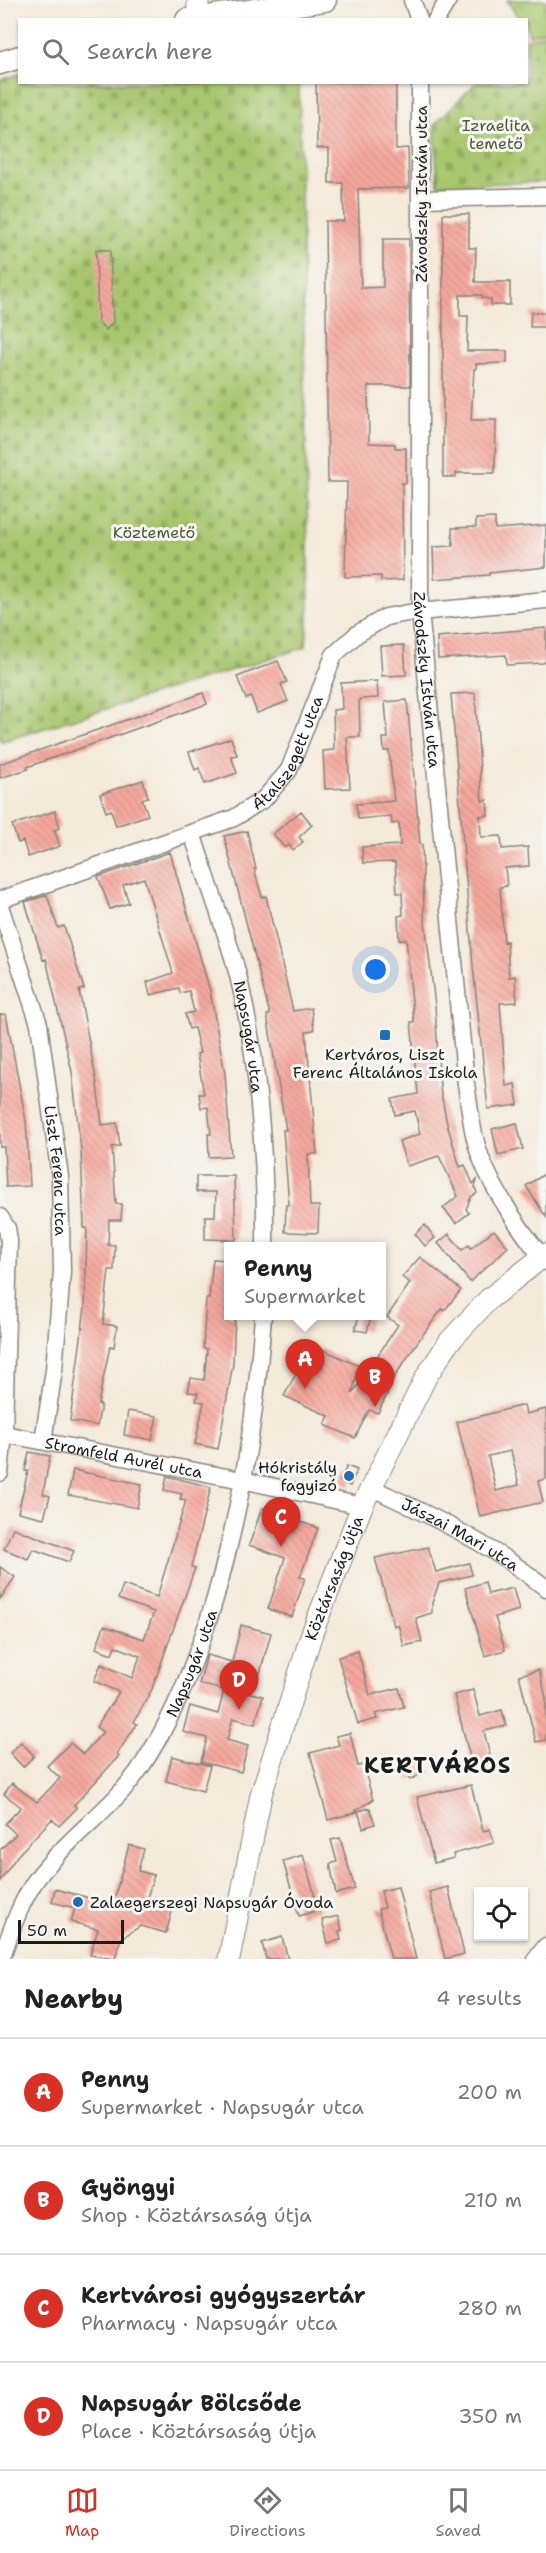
<!DOCTYPE html>
<meta charset="utf-8">
<style>
body{margin:0;font-family:"Shantell Sans",sans-serif;background:#f6f6f6;color:#222}
.controls{position:absolute;right:18px;bottom:18px;display:grid;overflow:hidden;border-radius:0px;box-shadow:0 2px 4px #0004}
.controls button{width:54px;height:54px;display:grid;place-items:center;padding:0;border:0;border-bottom:2px solid #e0e0e0;background:#fff;color:#222;font:30px sans-serif}
.scale{position:absolute;left:18px;bottom:15px;width:106px;box-sizing:border-box;padding-left:6px;border:3px solid #1c1c1c;border-top:0;font-size:16px;line-height:21px;white-space:nowrap;color:#1c1c1c;-webkit-text-stroke:4px #f6f6f2;paint-order:stroke}
.you{position:absolute;left:376px;top:970px;width:21px;height:21px;margin:-15px;border:4px solid #fff;border-radius:50%;background:#1a73e8;box-shadow:0 0 0 9px #1a73e833}
.badge{display:grid;place-items:center;width:39px;height:39px;border-radius:50%;background:#d93025;color:#fff;font-size:20px;font-weight:700}
.pin{position:absolute;translate:-50% -50px;filter:drop-shadow(0 2px 3px #0008)}
.pin::after{content:'';position:absolute;top:32px;width:21px;height:18px;background:inherit;clip-path:polygon(0 0,100% 0,50% 100%)}
.popup{position:absolute;left:224px;top:1242px;width:162px;height:78px;box-sizing:border-box;display:grid;place-content:center;border-radius:0px;background:#fff;filter:drop-shadow(0 2px 4px #0005);font-size:20px;white-space:nowrap;color:#767676}
.popup b{font-size:22px;color:#222}
.popup::after{content:'';position:absolute;left:50%;top:100%;margin-left:-12px;border:12px solid transparent;border-top-color:#fff}
.list{margin:0;padding:0;list-style:none}
h2{display:flex;justify-content:space-between;align-items:center;height:78px;margin:0;padding:0 24px;font-size:26px}
h2 small{font-size:20px;font-weight:400;color:#767676}
.list li{display:grid;grid-template-columns:39px 1fr auto;gap:18px;align-items:center;box-sizing:border-box;height:108px;padding:0 24px;border-top:2px solid #e0e0e0}
.list b{display:block;font-size:22px;white-space:nowrap}
.list p{margin:0;font-size:20px;white-space:nowrap;color:#767676}
.list em{font-size:20px;font-style:normal;color:#767676}
.icon{flex:none;width:33px;height:33px;fill:none;stroke:currentColor;stroke-width:2;stroke-linecap:round;stroke-linejoin:round}
.map{position:relative;flex:none;width:546px;height:1959px;overflow:hidden}
.search{position:absolute;background:#fff;box-shadow:0 2px 4px #0004;left:18px;right:18px;top:18px;height:66px;display:flex;align-items:center;gap:15px;box-sizing:border-box;padding:0 21px;border-radius:0px;color:#767676;font-size:22px}
.sheet{height:510px;background:#fff}
nav{display:flex;justify-content:space-around;align-items:center;box-sizing:border-box;height:84px;border-top:2px solid #e0e0e0;background:#fff;font-size:16px;color:#767676}
nav a{display:grid;justify-items:center;gap:3px}
nav .on{color:#d93025}
.map>svg:first-child{display:block}
.cemetery{fill:url(#cemetery-stones);stroke:#627144;stroke-width:1.5}
.park{fill:url(#park-crowns);stroke:#627144;stroke-width:1.5}
.building{fill:url(#building-back-hatch);fill-rule:evenodd}
.lines{fill:none;stroke-linecap:round;stroke-linejoin:round}
.minor-casing{stroke:#88837b;stroke-width:19}
.tertiary-casing{stroke:#88837b;stroke-width:23}
.secondary-casing{stroke:#88837b;stroke-width:25}
.minor{stroke:#fff;stroke-width:16}
.tertiary{stroke:#fff;stroke-width:21}
.secondary{stroke:#fff;stroke-width:22}
.poi-dot{fill:#1f6fb2;stroke:#f6f6f2;stroke-width:2}
.labels{text-anchor:middle;stroke-width:6;stroke-linejoin:round;paint-order:stroke}
.park-label{font-size:16px;fill:#4d5838;stroke:#f6f6f2}
.street-label{font-size:16px;fill:#1c1c1c;stroke:#f6f6f2}
.poi-label{font-size:16px;fill:#1c1c1c;stroke:#f6f6f2}
.district-label{font-size:22px;font-weight:bold;letter-spacing:1.5px;fill:#1c1c1c;stroke:#f6f6f2}
</style>
<div class="map">
<svg width="546" height="1959" viewBox="0 0 546 1959">
<defs>
<pattern id="cemetery-stones" width="16" height="16" patternUnits="userSpaceOnUse" patternTransform="scale(1.5)"><rect width="16" height="16" fill="#a7c66d"/><path d="M2 7V4a2 2 0 0 1 4 0v3zM10 15v-3a2 2 0 0 1 4 0v3z" fill="#8faa5e"/></pattern>
<pattern id="park-crowns" width="20" height="18" patternUnits="userSpaceOnUse" patternTransform="scale(1.5)"><rect width="20" height="18" fill="#a7c66d"/><path d="M2 6a3 3 0 1 1 6 0M12 15a3 3 0 1 1 6 0" fill="none" stroke="#8faa5e"/></pattern>
<pattern id="building-back-hatch" width="6" height="6" patternUnits="userSpaceOnUse" patternTransform="scale(1.5)"><rect width="6" height="6" fill="#f5a89d"/><path d="M-1 5l2 2M0 0l6 6M5-1l2 2" fill="none" stroke="#d19087"/></pattern>
</defs>
<rect width="100%" height="100%" fill="#f6f6f2"/>
<filter id="ink" filterUnits="userSpaceOnUse"><feTurbulence type="fractalNoise" baseFrequency=".0167" numOctaves="2"/><feDisplacementMap in="SourceGraphic" scale="12" xChannelSelector="R" yChannelSelector="G"/><feConvolveMatrix kernelMatrix="1 2 1 2 8 2 1 2 1" color-interpolation-filters="sRGB"/></filter>
<filter id="wash" filterUnits="userSpaceOnUse"><feTurbulence type="fractalNoise" baseFrequency=".008" numOctaves="4" result="noise"/><feDisplacementMap in="SourceGraphic" scale="24" xChannelSelector="R" yChannelSelector="G"/><feGaussianBlur stdDeviation="1.35" result="paint"/><feColorMatrix in="noise" values="0 0 0 0 0 0 0 0 0 0 0 0 0 0 0 0 0 1.4 0 .05"/><feComposite in="paint" operator="in"/></filter>
<g filter="url(#wash)">
<rect width="100%" height="100%" fill="#f4eada"/>
<path class="cemetery" d="M 546,34 L 546,182 L 438,185 L 434,125 L 476,83 L 526,82 L 527,39 Z
M 19,74 L 20,82 L 299,83 L 309,604 L 306,647 L 0,742 L 0,80 Z"/>
<path class="park" d="M 507,0 L 546,0 L 546,31 L 529,35 L 526,20 L 519,19 Z"/>
<g id="blocks">
<path class="building" d="M 316,82 L 396,82 L 396,149 L 408,148 L 409,188 L 358,189 L 361,288 L 383,287 L 383,239 L 409,239 L 410,386 L 368,386 L 369,443 L 395,444 L 395,448 L 406,448 L 406,483 L 402,483 L 403,580 L 381,581 L 381,576 L 345,577 L 347,482 L 328,482 L 325,221 L 344,221 L 343,183 L 329,183 L 329,148 L 317,148 Z
M 443,214 L 469,214 L 469,248 L 476,248 L 475,282 L 510,282 L 510,305 L 491,305 L 491,299 L 482,298 L 482,295 L 460,295 L 460,316 L 468,316 L 467,351 L 507,351 L 507,363 L 476,364 L 476,369 L 474,369 L 471,420 L 496,420 L 495,473 L 456,473 L 456,477 L 443,477 Z
M 96,250 L 110,250 L 113,322 L 106,330 L 98,322 Z
M 531,312 L 546,313 L 546,327 L 530,327 Z
M 495,518 L 495,529 L 546,525 L 546,567 L 489,573 L 489,575 L 434,579 L 433,547 L 453,546 L 452,528 L 476,527 L 476,519 Z
M 546,628 L 546,661 L 543,663 L 507,665 L 506,655 L 438,659 L 437,637 Z
M 404,645 L 406,675 L 382,676 L 380,646 Z
M 278,661 L 287,682 L 281,684 L 288,701 L 257,713 L 251,697 L 246,699 L 237,677 Z
M 377,681 L 378,698 L 359,699 L 360,737 L 347,737 L 350,788 L 325,789 L 323,751 L 334,750 L 333,710 L 342,709 L 341,683 Z
M 203,693 L 207,704 L 27,767 L 28,769 L 0,778 L 0,764 Z
M 475,693 L 482,801 L 487,800 L 488,815 L 480,816 L 481,837 L 501,836 L 502,849 L 528,847 L 529,866 L 505,868 L 507,886 L 500,887 L 504,942 L 507,941 L 509,977 L 515,976 L 517,1002 L 500,1003 L 506,1086 L 515,1084 L 518,1105 L 488,1109 L 473,966 L 451,694 Z
M 407,700 L 420,844 L 422,844 L 424,913 L 435,1006 L 440,1088 L 447,1124 L 460,1167 L 465,1165 L 473,1184 L 477,1180 L 475,1187 L 477,1193 L 471,1197 L 466,1209 L 469,1213 L 456,1223 L 443,1208 L 458,1196 L 439,1156 L 407,1166 L 399,1141 L 420,1134 L 415,1111 L 395,1115 L 392,1099 L 418,1094 L 411,1022 L 414,1022 L 406,939 L 399,940 L 398,916 L 403,915 L 402,893 L 397,893 L 395,862 L 363,863 L 362,847 L 400,845 L 399,823 L 392,824 L 391,816 L 358,819 L 356,804 L 394,801 L 389,751 L 384,751 L 383,738 L 388,738 L 385,702 Z
M 231,738 L 237,755 L 231,756 L 237,773 L 205,784 L 199,768 L 195,770 L 189,752 Z
M 143,780 L 148,797 L 142,799 L 148,815 L 116,826 L 111,810 L 106,812 L 100,794 Z
M 55,811 L 60,828 L 54,830 L 60,846 L 28,857 L 23,841 L 18,843 L 12,825 Z
M 301,811 L 312,825 L 299,837 L 303,842 L 293,850 L 289,845 L 285,848 L 273,834 Z
M 247,831 L 256,869 L 254,869 L 262,897 L 266,896 L 293,1011 L 311,1008 L 314,1030 L 306,1032 L 317,1154 L 308,1154 L 310,1206 L 319,1206 L 318,1233 L 285,1232 L 286,1205 L 289,1205 L 283,1130 L 286,1130 L 267,1015 L 270,1015 L 224,836 Z
M 170,852 L 210,991 L 225,1074 L 231,1156 L 209,1157 L 208,1134 L 211,1134 L 208,1107 L 201,1108 L 199,1094 L 204,1094 L 197,1054 L 200,1053 L 194,1028 L 189,1029 L 185,1014 L 194,1012 L 189,991 L 180,993 L 179,988 L 150,995 L 147,982 L 173,973 L 144,878 L 123,885 L 129,903 L 110,909 L 98,877 Z
M 47,895 L 58,928 L 64,926 L 84,989 L 79,990 L 97,1084 L 102,1125 L 117,1123 L 120,1146 L 112,1147 L 116,1204 L 122,1204 L 121,1220 L 109,1220 L 108,1245 L 115,1245 L 114,1270 L 109,1270 L 103,1324 L 117,1326 L 114,1347 L 110,1346 L 98,1404 L 101,1405 L 97,1426 L 70,1421 L 85,1307 L 87,1228 L 84,1228 L 81,1150 L 72,1072 L 46,959 L 43,960 L 25,902 Z
M 6,1014 L 26,1121 L 30,1186 L 6,1187 L 4,1147 L 0,1147 L 0,1015 Z
M 517,1123 L 523,1149 L 498,1155 L 492,1129 Z
M 546,1173 L 546,1217 L 526,1186 Z
M 196,1176 L 234,1176 L 236,1240 L 205,1239 L 205,1216 L 215,1216 L 216,1192 L 196,1192 Z
M 425,1225 L 435,1238 L 425,1246 L 415,1234 Z
M 494,1230 L 508,1247 L 470,1282 L 438,1243 L 449,1234 L 462,1250 L 469,1245 L 471,1248 Z
M 420,1257 L 461,1290 L 444,1311 L 442,1309 L 419,1340 L 389,1385 L 391,1386 L 378,1413 L 369,1410 L 355,1438 L 325,1425 L 329,1416 L 284,1396 L 301,1364 L 291,1359 L 292,1347 L 324,1350 L 359,1366 L 352,1394 L 398,1325 L 387,1317 L 410,1283 L 402,1277 Z
M 213,1259 L 228,1260 L 228,1316 L 235,1316 L 233,1364 L 218,1449 L 195,1444 L 204,1402 L 196,1401 L 198,1393 L 188,1392 L 191,1378 L 204,1380 L 207,1349 L 203,1348 L 206,1299 L 209,1299 Z
M 359,1316 L 371,1316 L 367,1332 L 355,1330 Z
M 524,1405 L 526,1414 L 546,1409 L 546,1479 L 538,1481 L 543,1502 L 480,1517 L 457,1422 ZM 511,1451 L 519,1485 L 496,1491 L 488,1456 Z
M 128,1411 L 157,1416 L 152,1440 L 124,1435 Z
M 29,1452 L 50,1456 L 43,1494 L 50,1496 L 44,1518 L 18,1512 L 28,1471 L 25,1471 Z
M 347,1466 L 357,1470 L 350,1486 L 340,1481 Z
M 73,1470 L 142,1484 L 137,1508 L 68,1495 Z
M 167,1476 L 211,1487 L 191,1567 L 195,1568 L 152,1689 L 134,1722 L 137,1724 L 117,1754 L 119,1756 L 74,1805 L 77,1808 L 59,1826 L 52,1819 L 17,1856 L 0,1881 L 0,1850 L 16,1834 L 5,1824 L 21,1807 L 4,1794 L 12,1783 L 37,1802 L 60,1778 L 47,1766 L 70,1743 L 83,1754 L 103,1732 L 96,1727 L 119,1692 L 94,1681 L 101,1664 L 132,1678 L 140,1656 L 115,1646 L 112,1654 L 96,1648 L 104,1626 L 144,1639 L 154,1612 L 118,1599 L 123,1585 L 157,1597 L 186,1500 L 180,1499 L 182,1494 L 164,1490 Z
M 262,1508 L 318,1528 L 300,1577 L 305,1578 L 292,1617 L 268,1609 L 285,1558 L 249,1545 Z
M 13,1528 L 74,1551 L 69,1562 L 33,1549 L 28,1559 L 4,1549 Z
M 428,1547 L 436,1572 L 469,1563 L 472,1575 L 439,1583 L 432,1603 L 432,1613 L 416,1618 L 422,1642 L 404,1646 L 398,1624 L 394,1626 L 375,1558 Z
M 0,1567 L 15,1577 L 0,1599 Z
M 485,1582 L 488,1594 L 513,1588 L 519,1610 L 495,1617 L 505,1650 L 485,1656 L 465,1588 Z
M 241,1625 L 271,1633 L 260,1673 L 253,1671 L 247,1692 L 263,1696 L 255,1724 L 233,1718 L 227,1740 L 248,1746 L 241,1772 L 201,1762 L 207,1738 L 183,1732 L 190,1706 L 218,1714 L 224,1690 L 199,1684 L 207,1655 L 232,1662 Z
M 358,1651 L 370,1695 L 399,1688 L 404,1707 L 375,1714 L 377,1719 L 358,1724 L 338,1657 Z
M 539,1670 L 546,1697 L 546,1740 L 536,1742 L 519,1675 Z
M 473,1690 L 480,1716 L 502,1710 L 506,1726 L 484,1731 L 491,1760 L 472,1765 L 454,1695 Z
M 350,1733 L 358,1766 L 363,1765 L 373,1800 L 356,1810 L 357,1812 L 328,1820 L 310,1753 L 339,1745 L 336,1736 Z
M 21,1742 L 34,1756 L 23,1767 L 10,1753 Z
M 172,1756 L 210,1766 L 203,1791 L 166,1781 Z
M 418,1760 L 425,1772 L 410,1780 L 403,1768 Z
M 471,1785 L 483,1831 L 490,1829 L 494,1843 L 453,1854 L 454,1858 L 434,1863 L 417,1797 Z
M 370,1808 L 375,1824 L 363,1828 L 358,1811 Z
M 340,1838 L 355,1889 L 336,1894 L 330,1864 L 337,1862 L 331,1840 Z
M 129,1845 L 144,1849 L 138,1871 L 154,1875 L 146,1901 L 173,1908 L 166,1933 L 141,1926 L 121,1938 L 115,1959 L 90,1955 L 98,1929 L 71,1922 L 75,1908 L 52,1902 L 55,1889 L 113,1904 Z
M 303,1855 L 319,1910 L 299,1916 L 283,1861 Z
M 398,1887 L 416,1959 L 391,1959 L 378,1909 L 385,1908 L 381,1891 Z
M 448,1887 L 464,1954 L 445,1959 L 429,1892 Z
M 338,1916 L 342,1930 L 339,1931 L 341,1940 L 328,1943 L 322,1920 Z
M 282,1937 L 288,1959 L 266,1959 L 262,1943 Z"/>
</g>
</g>
<g filter="url(#ink)">
<use href="#blocks" fill-opacity="0" stroke="#88837b" stroke-width="1.5"/>
<g class="lines">
<defs>
<g id="minor">
<path d="M 412,0 L 419,20"/>
<path d="M 436,20 L 448,0"/>
<path id="s1" d="M 420,82 L 420,611 L 466,1084 C 470,1109 472,1135 481,1158 C 494,1192 523,1234 546,1262"/>
<path d="M 421,199 L 546,196"/>
<path id="s2" d="M 192,833 C 206,877 222,920 235,964 C 258,1050 266,1158 265,1246"/>
<path id="s3" d="M 0,900 L 234,818 L 264,799 L 289,770 L 334,655 L 357,634 L 386,617 L 408,613 L 546,600"/>
<path id="s4" d="M 0,906 L 39,1024 L 60,1177 L 62,1272 L 54,1370 L 43,1441"/>
<path d="M 0,1217 L 7,1228 L 9,1241 L 4,1434 L 0,1473"/>
<path id="s5" d="M 4,1434 L 242,1480 L 362,1506"/>
<path id="s6" d="M 370,1487 C 432,1516 492,1545 546,1588"/>
<path id="s7" d="M 1,1959 C 11,1931 21,1900 38,1877 C 70,1835 115,1807 143,1764 C 220,1646 254,1454 263,1316"/>
<path d="M 536,1959 L 546,1946"/>
</g>
<g id="tertiary">
<path d="M 198,0 L 198,18"/>
<path id="s8" d="M 229,1959 L 261,1795 L 312,1633 L 362,1506 L 426,1377 L 449,1342 L 489,1299 L 546,1254"/>
</g>
<path id="secondary" d="M 187,20 L 325,0
M 0,63 L 20,57"/>
</defs>
<use href="#minor" class="minor-casing"/>
<use href="#tertiary" class="tertiary-casing"/>
<use href="#secondary" class="secondary-casing"/>
<use href="#minor" class="minor"/>
<use href="#tertiary" class="tertiary"/>
<use href="#secondary" class="secondary"/>
</g>
</g>
<g class="poi-dot">
<rect x="379" y="1029" width="12" height="12" rx="3"/>
<circle cx="349" cy="1476" r="6"/>
<circle cx="78" cy="1902" r="6"/>
</g>
<g class="labels">
<g class="park-label">
<text x="496" y="131">Izraelita<tspan x="496" dy="18">temető</tspan></text>
<text x="154" y="538">Köztemető</text>
</g>
<g class="street-label">
<text transform="translate(421 194) rotate(-90)" y="6">Závodszky István utca</text>
<text dy="6" stroke="none"><textPath href="#s1" startOffset="598">Závodszky István utca</textPath></text>
<text dy="6" stroke="none"><textPath href="#s3" startOffset="336">Átalszegett utca</textPath></text>
<text dy="6" stroke="none"><textPath href="#s2" startOffset="212">Napsugár utca</textPath></text>
<text dy="6" stroke="none"><textPath href="#s4" startOffset="272">Liszt Ferenc utca</textPath></text>
<text dy="6" stroke="none"><textPath href="#s5" startOffset="122">Stromfeld Aurél utca</textPath></text>
<text dy="6" stroke="none"><textPath href="#s6" startOffset="102">Jászai Mari utca</textPath></text>
<text dy="6" stroke="none"><textPath href="#s8" startOffset="396">Köztársaság útja</textPath></text>
<text dy="6" stroke="none"><textPath href="#s7" startOffset="357">Napsugár utca</textPath></text>
</g>
<g class="poi-label">
<text x="385" y="1060">Kertváros, Liszt<tspan x="385" dy="18">Ferenc Általános Iskola</tspan></text>
<text x="337" y="1473" text-anchor="end">Hókristály<tspan x="337" dy="18">fagyizó</tspan></text>
<text x="90" y="1908" text-anchor="start">Zalaegerszegi Napsugár Óvoda</text>
</g>
<g class="district-label">
<text x="438" y="1773">KERTVÁROS</text>
</g>
</g>
</svg>
<div class="controls">
<button><svg class="icon" aria-label="locate" viewBox="0 0 24 24"><circle cx="12" cy="12" r="6"/><path d="M12 2v4M12 18v4M2 12h4M18 12h4"/></svg></button>
</div>
<div class="scale">50 m</div>
<div class="you"></div>
<div class="pin badge" style="left:305px;top:1389px">A</div>
<div class="popup"><b>Penny</b>Supermarket</div>
<div class="pin badge" style="left:375px;top:1407px">B</div>
<div class="pin badge" style="left:281px;top:1547px">C</div>
<div class="pin badge" style="left:239px;top:1710px">D</div>
<div class="search"><svg class="icon" aria-label="search" viewBox="0 0 24 24"><circle cx="10" cy="10" r="6"/><path d="M15 15l6 6"/></svg>Search here</div>
</div>
<section class="sheet">
<h2>Nearby<small>4 results</small></h2>
<ul class="list">
<li><span class="badge">A</span><div><b>Penny</b><p>Supermarket · Napsugár utca</p></div><em>200 m</em></li>
<li><span class="badge">B</span><div><b>Gyöngyi</b><p>Shop · Köztársaság útja</p></div><em>210 m</em></li>
<li><span class="badge">C</span><div><b>Kertvárosi gyógyszertár</b><p>Pharmacy · Napsugár utca</p></div><em>280 m</em></li>
<li><span class="badge">D</span><div><b>Napsugár Bölcsőde</b><p>Place · Köztársaság útja</p></div><em>350 m</em></li>
</ul>
</section>
<nav>
<a class="on"><svg class="icon" aria-label="map" viewBox="0 0 24 24"><path d="M3 6l6-2 6 2 6-2v14l-6 2-6-2-6 2zM9 4v14M15 6v14"/></svg>Map</a>
<a><svg class="icon" aria-label="directions" viewBox="0 0 24 24"><path d="M12 3l9 9-9 9-9-9zM9 14v-3h6M13 9l2 2-2 2"/></svg>Directions</a>
<a><svg class="icon" aria-label="saved" viewBox="0 0 24 24"><path d="M7 4h10v16l-5-4-5 4z"/></svg>Saved</a>
</nav>
